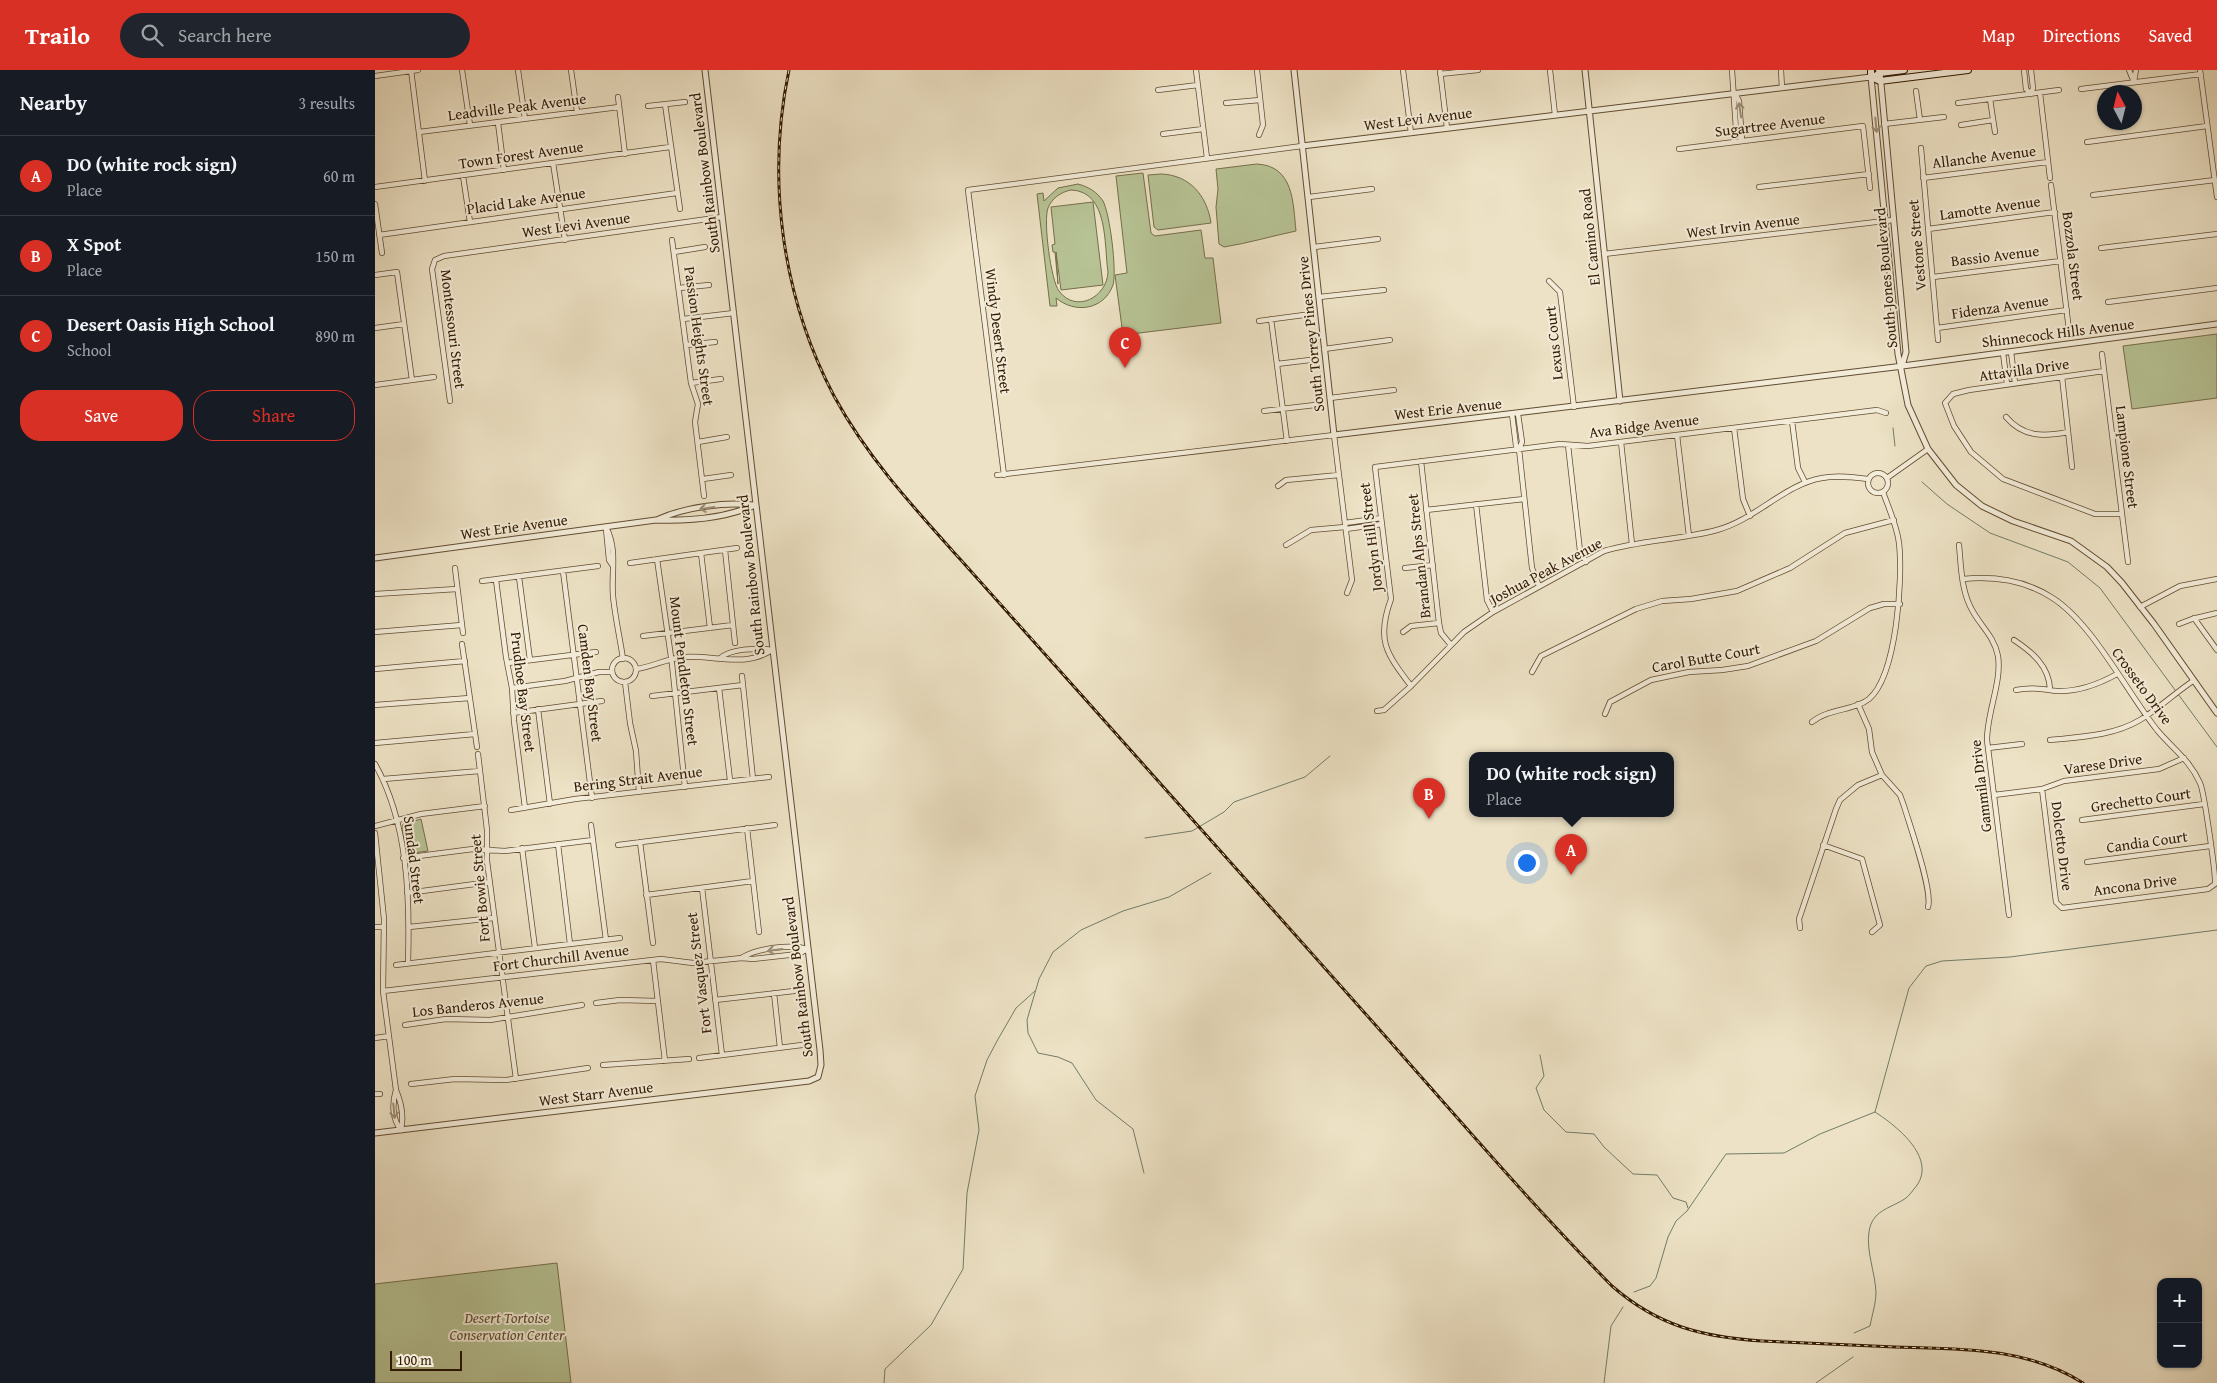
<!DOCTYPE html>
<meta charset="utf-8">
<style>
body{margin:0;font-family:"Gentium Book Plus",serif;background:#20242c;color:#f1f3f6}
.controls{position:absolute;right:15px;bottom:15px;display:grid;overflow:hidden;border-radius:10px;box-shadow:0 1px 4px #0004}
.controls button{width:45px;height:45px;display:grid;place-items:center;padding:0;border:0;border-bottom:1px solid #363941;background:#171b24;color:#f1f3f6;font:25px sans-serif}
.compass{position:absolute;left:1722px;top:15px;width:45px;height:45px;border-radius:50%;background:#171b24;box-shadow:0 1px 4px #0004;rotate:353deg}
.scale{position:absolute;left:15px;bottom:12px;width:72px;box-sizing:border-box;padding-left:5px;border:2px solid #331a00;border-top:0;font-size:14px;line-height:18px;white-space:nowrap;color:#331a00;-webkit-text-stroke:4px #f3ecd9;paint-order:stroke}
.you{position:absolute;left:1151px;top:792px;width:18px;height:18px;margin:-12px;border:4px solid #fff;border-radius:50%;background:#1a73e8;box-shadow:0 0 0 8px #1a73e833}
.badge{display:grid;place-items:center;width:32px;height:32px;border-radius:50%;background:#d93025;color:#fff;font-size:16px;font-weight:700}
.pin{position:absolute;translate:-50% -41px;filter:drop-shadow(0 1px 2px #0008)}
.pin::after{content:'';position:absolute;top:26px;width:18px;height:15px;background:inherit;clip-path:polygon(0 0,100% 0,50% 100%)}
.popup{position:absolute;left:1094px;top:682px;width:205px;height:65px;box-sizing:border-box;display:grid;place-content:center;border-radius:10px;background:#171b24;filter:drop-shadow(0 1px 4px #0005);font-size:16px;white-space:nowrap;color:#9ea1a6}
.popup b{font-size:19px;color:#f1f3f6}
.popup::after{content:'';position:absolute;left:50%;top:100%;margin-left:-10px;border:10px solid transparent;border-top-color:#171b24}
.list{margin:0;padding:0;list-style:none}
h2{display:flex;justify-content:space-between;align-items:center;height:65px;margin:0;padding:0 20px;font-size:21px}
h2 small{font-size:16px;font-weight:400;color:#9ea1a6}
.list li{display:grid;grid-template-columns:32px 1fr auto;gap:15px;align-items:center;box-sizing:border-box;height:80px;padding:0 20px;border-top:1px solid #363941}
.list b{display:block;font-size:19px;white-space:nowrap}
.list p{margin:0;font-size:16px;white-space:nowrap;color:#9ea1a6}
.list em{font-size:16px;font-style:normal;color:#9ea1a6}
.actions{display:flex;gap:10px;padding:15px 20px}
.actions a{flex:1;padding:11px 0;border:1px solid #d93025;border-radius:20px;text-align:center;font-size:18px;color:#d93025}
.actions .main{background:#d93025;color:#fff}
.icon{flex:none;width:28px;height:28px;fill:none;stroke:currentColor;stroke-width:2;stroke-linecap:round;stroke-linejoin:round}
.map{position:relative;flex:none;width:1842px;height:1313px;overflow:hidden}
header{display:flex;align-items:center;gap:30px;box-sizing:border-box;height:70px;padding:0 25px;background:#d93025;color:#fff}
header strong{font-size:24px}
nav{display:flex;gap:28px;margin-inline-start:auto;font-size:18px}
.search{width:350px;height:45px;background:#20242c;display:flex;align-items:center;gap:12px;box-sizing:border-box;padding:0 18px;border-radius:28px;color:#9ea1a6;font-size:19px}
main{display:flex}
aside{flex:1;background:#171b24}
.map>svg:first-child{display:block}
.green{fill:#b7c395;stroke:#756e4a;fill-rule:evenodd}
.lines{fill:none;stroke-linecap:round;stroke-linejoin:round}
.stream{stroke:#717c69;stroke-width:1}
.minor-casing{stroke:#624c31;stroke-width:6}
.tertiary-casing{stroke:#624c31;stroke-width:7}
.secondary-casing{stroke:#331a00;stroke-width:8}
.minor{stroke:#f3ecd9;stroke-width:4.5}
.tertiary{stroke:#f3ecd9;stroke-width:5}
.secondary{stroke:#f3ecd9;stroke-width:6}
.rail-casing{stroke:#331a00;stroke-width:3}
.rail{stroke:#f3ecd9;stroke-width:1;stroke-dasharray:4;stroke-linecap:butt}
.oneway{stroke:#9d8e77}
.labels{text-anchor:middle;stroke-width:4;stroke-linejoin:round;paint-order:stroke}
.street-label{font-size:15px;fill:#331a00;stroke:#f3ecd9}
.park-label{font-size:15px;font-style:italic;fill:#5b4d2d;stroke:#f3ecd9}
</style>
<header>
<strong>Trailo</strong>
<div class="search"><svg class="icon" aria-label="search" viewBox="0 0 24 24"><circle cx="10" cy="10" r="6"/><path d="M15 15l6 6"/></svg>Search here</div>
<nav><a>Map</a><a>Directions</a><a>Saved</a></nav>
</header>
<main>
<aside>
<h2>Nearby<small>3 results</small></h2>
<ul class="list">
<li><span class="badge">A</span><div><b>DO (white rock sign)</b><p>Place</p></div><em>60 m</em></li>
<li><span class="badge">B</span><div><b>X Spot</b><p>Place</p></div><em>150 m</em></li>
<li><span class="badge">C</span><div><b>Desert Oasis High School</b><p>School</p></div><em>890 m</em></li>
</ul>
<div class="actions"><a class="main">Save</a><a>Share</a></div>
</aside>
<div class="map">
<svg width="1842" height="1313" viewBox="0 0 1842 1313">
<rect width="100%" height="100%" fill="#ede2c5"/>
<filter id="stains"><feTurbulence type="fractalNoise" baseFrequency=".004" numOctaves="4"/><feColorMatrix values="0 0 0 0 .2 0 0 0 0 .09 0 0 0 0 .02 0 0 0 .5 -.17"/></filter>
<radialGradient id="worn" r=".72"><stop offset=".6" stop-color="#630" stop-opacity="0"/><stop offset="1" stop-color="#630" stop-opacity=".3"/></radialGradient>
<path class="green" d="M 882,94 C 919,96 918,133 921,161 C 897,166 874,173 849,177 L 844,174 L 841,137 L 843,119 L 841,99 Z
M 768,103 L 776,163 L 780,166 L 826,160 L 830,188 L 838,188 L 846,253 L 748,265 L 740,205 L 752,203 L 741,106 Z
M 786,104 C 815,105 832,126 836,153 L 783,160 L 779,157 L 773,105 Z
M 703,114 C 714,117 722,122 728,131 C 735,144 742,201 738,215 C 729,240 700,244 681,228 L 682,236 L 675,236 L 662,124 L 668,123 L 669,131 L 683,118 ZM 696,120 C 734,121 729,176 733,202 C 732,227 701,244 684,221 C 676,211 668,151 673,138 C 677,128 686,122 696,120 Z
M 718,132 L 728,215 L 686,220 L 681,182 L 683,214 L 680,182 L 678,182 L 677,175 L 680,174 L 676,137 Z
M 1842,264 L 1842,328 L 1757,339 L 1748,276 Z
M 46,749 L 53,781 L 31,784 L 27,759 L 28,754 Z
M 182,1193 L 196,1313 L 0,1313 L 0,1214 Z"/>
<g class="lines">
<path class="stream" d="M 1518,358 L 1520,376
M 1547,412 L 1572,434 L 1615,463 L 1693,492 L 1725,518 L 1842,677
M 770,768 L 817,761 L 849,742 L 859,732 L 930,707 L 955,686
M 1165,985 L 1169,1006 L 1161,1018 L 1169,1040 L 1191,1062 L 1219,1064 L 1229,1077 L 1258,1104 L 1282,1105 L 1298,1128 L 1311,1132 L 1313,1138
M 769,1103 L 758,1059 L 721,1030 L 697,993 L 683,987 L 663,983 L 653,963 L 652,950 L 664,909 L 678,882 L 706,860 L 748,841 L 794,827 L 836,803
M 1259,1222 L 1275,1216 L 1281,1208 L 1293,1167 L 1301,1151 L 1312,1141 L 1351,1084 L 1409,1083 L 1445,1064 L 1500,1042 L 1534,918 L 1551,896 L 1567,891 L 1635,887 L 1842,860
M 1479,1263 L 1495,1256 C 1497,1245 1501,1233 1501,1222 C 1500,1202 1491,1181 1494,1162 C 1497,1141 1513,1139 1528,1130 C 1532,1128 1536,1123 1539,1119 C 1565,1090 1522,1056 1500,1042
M 509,1313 L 510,1299 L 556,1255 L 588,1199 L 592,1123 L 604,1060 L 600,1026 L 612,990 L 622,971 L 641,938 L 660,921
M 1229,1313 L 1236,1256 L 1248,1237
M 1441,1313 L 1478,1287"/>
<defs>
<path id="minor" d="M 36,0 L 50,111
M 87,0 L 95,55
M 143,0 L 150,49
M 196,0 L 202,42
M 821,0 L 832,88
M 882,0 L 888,55 L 884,65
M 1028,0 L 1036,63
M 1065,0 L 1072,58
M 1175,0 L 1180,45
M 1357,0 L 1361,59 L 1367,71
M 1406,0 L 1407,18
M 1649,0 L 1651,19 L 1656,24
M 1656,0 L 1658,18 L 1656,24
M 1754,0 L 1759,12
M 1825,0 L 1842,127
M 1065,4 L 1103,0
M 0,6 L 43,0
M 1759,11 L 1761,0
M 1706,19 L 1826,4
M 783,20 L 823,15
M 1541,21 L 1545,50
M 1360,23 L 1364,31 L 1367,70
M 1665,23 L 1675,108
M 243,27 L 250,84
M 1615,29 L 1620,62
M 851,33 L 885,30
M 1583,33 L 1684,20
M 290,34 L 305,139
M 273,36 L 310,32
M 123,53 L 129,100
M 1509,54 L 1569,47
M 1586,55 L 1618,50
M 44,62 L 244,37
M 788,64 L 828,59
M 1712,72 L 1832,56
M 1546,78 L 1563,270
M 1304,79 L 1488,56 L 1495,118
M 178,93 L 190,170
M 88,106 L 95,152
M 1548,108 L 1673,92
M 1676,115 L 1694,260
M 0,117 L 295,77
M 1384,117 L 1494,104
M 1718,125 L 1840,110
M 934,127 L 997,119
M 0,134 L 7,183
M 1553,159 L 1680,142
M 4,165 L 302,123
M 297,170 L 316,313 L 323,334 L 320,352 L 329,426
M 939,177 L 1003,169
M 1726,178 L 1842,164
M 299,182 L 330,177
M 1229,184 L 1518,150
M 0,205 L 22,202 L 37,310
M 1558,207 L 1686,191
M 1174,211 L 1185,222 L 1199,337
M 304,218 L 334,215
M 944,227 L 1009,220
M 1733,232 L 1842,218
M 308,249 L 359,243
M 896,249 L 912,371
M 884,251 L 929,245
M 0,258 L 29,254
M 1562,258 L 1692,240
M 311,275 L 340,272
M 949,279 L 1015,270
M 1636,282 L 1640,313
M 1628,283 L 1632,314
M 1727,284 L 1753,492
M 902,294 L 935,290
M 1729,301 L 1594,320 L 1578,324 L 1570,333 L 1579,356 L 1596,382 L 1628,409 L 1720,444 L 1747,444
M 1687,307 L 1697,397
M 316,313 L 346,309
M 0,315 L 59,307
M 955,328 L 1019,320
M 75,331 L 57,199 L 60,190 L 69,186 L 347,147
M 889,341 L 940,335
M 1137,344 L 1141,376 L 1144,379
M 1143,344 L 1147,372 L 1144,379 L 1157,498 L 1164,516
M 1631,347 C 1648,367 1668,367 1693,362
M 1417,351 L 1423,398 L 1430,412
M 1359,358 L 1368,429 L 1375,446
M 1302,365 L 1314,466
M 323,372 L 352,367
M 1246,372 L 1257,474
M 1193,375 L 1205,481 L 1211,492
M 1046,391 L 1064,553 L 1066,563 L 1076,575
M1493 413a10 10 0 1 1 20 0a10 10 0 1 1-20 0Z
M 622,405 L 959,365 L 977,510 L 972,523
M 629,405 L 593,120 L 927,76
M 1512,408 L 1553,379
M 328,409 L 356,405
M 903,416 L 911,410 L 964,405
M 1101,434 L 1112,530 L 1118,542
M 1051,440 L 1149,429
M 970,453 L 1006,448
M 231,457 C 243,480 236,502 238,526 C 240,547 245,568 248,589
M 231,459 L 234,490 L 238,496
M 971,459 L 1007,454
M 911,475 L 936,460 L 970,457
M 1584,475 C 1586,495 1586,517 1595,536 C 1603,554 1619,565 1623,586 C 1627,612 1612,642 1612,670 L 1634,845
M 350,480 L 360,573
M 326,483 L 335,558
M 282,489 L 297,594 L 310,717
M 255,493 L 362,478
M 80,498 L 88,563
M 1030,498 L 1058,495
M 188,501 L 217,728
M 144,507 L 155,590
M 1588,509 C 1618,506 1649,510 1676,527 C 1717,552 1751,621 1782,660 C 1797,678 1815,690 1825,713 C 1829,721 1841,805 1840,814 L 1833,819 L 1687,838 L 1681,832 L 1667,719
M 121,510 L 131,587 L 137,618 L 139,651 L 150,738
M 107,511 L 223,496
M 0,524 L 82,519
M 1765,537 L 1805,516 L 1842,509
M 1819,548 L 1842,580
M 1804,554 L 1817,549 L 1842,543
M 0,562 L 87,555
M 1028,562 L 1036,556 L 1064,553
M 268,566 L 358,555
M 1639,570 C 1657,582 1674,596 1675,619
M 87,574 L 102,677
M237 600a12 12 0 1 1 24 0a12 12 0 1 1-24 0Z
M 344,589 C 355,578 382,578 397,580
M 132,593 L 221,582
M 0,599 L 90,591
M 261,599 C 278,597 292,588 310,587 C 339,585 370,598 397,580
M 1157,602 L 1166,586 L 1261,539 L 1287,531 L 1316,529 L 1362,521 L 1415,498 L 1470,463 L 1519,450
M 367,606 L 378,709
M 250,612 L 255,653 L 261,681 L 264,722
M 1036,616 C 1011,583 1001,570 1016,529 L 1000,397 L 1185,374 L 1213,376 L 1502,340 L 1511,343
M 137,618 L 190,611 L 224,602 L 237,602
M 344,618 L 355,710
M 1641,620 C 1656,617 1666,619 1681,621 C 1702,622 1724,614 1742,604
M 277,626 L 368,615
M 1483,634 L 1494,659 L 1497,682 L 1507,705 L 1525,725 L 1529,736 C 1535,756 1558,821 1553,837
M 0,635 L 95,628
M 163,639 L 175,734
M 1002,641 L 1009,640 L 1036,616 L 1089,562 L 1118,542 L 1229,481 C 1266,470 1305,470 1342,460 C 1380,450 1410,414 1447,408 C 1462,405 1478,407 1493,409
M 138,643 L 227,631
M 1230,644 L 1235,632 L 1276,610 L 1314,602 L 1347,600 L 1373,596 L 1441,571 L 1495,538 L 1509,534 L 1525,534
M 1437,652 C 1454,638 1479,641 1494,629 C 1522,605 1528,508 1524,473 C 1522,456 1514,439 1508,422
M 1675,670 C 1705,667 1738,666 1765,650 C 1783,639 1800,623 1818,611
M 0,673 L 100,664
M 1613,678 L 1647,674
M 103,684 L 112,760 L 112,791 L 141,1009
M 0,694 C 33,753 35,827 33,893
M 8,709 L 105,701
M 1619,725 L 1667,719 L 1689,711 L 1784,699 L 1809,688
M 136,740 L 200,729 L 394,707
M 1707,750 L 1829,734
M 216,755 L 231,870
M 0,756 L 46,744 L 110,736
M 372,758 L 384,862
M 0,763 L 9,849 L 8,921 L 21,1020 C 26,1032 29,1047 26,1060
M 265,772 L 278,873
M 183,774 L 195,874
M 243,775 L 400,755
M 1448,775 L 1487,789 L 1505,855 L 1497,862
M 147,778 L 160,878
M 28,788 L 98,779 L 130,781 L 218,770
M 1712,792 L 1835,776
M 327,818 L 347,985
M 32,823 L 115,812
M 271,825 L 378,811
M 0,857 L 9,857
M 34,857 L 119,848
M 1425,858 L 1424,849 L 1461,739 L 1465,730 L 1483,715 L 1507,705
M 368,887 C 384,878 415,874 433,879
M 278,890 L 290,991
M 21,895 L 245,868
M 8,921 L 286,889 L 318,893 L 367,888 L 378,889 L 423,884 L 433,879
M 399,923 L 405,978
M 340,930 L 419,921
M 221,933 L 245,930 L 283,931
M 30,955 L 71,949 L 115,950 L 207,935
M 0,968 L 14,966
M 324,988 L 427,975
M 228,995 L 314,989
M 36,1014 L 80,1009 L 131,1010 L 213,998
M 21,1020 C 17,1033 17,1049 26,1060
M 0,1024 L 5,1024"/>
<path id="tertiary" d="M 919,0 L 959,365 L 1520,297 L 1842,254
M 1210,0 L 1245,331
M 1496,7 L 1523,284 L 1533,335 L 1553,379 L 1581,415 L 1607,436 L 1638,451 L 1696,471 L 1732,497 L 1747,513 L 1779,554 L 1842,643
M 927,76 L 1496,7 L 1505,3 L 1531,282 L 1527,296
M 284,449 C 311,437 349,432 378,435
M 0,488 L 281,450 C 313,451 351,448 380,435
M 0,1063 L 434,1011 L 443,1007 L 446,995 L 445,980 L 330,0"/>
<path id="secondary" d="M 1496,0 L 1496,7 L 1505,11 L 1593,0
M 1504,0 L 1505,3 L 1529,0"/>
</defs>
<use href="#minor" class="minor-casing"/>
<use href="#tertiary" class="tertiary-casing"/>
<use href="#secondary" class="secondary-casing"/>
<use href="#minor" class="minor"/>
<use href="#tertiary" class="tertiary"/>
<use href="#secondary" class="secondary"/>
<defs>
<path id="rail" d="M 414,0 C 391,109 407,227 459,326 C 492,387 539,438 585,489 C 633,542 680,595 727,648 C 816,749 907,849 996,950 C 1075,1039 1153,1131 1237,1216 C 1283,1256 1327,1267 1387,1271 C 1431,1273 1476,1275 1520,1277 C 1585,1279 1652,1277 1708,1313"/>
</defs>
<use href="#rail" class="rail-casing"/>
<use href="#rail" class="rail"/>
</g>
<defs><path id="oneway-shaft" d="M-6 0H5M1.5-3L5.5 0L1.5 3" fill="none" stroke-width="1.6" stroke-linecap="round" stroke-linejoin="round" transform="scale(1.25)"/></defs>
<g class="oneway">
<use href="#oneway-shaft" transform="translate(1365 40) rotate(-98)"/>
<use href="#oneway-shaft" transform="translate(1501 55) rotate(84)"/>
<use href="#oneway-shaft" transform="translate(332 438) rotate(172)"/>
<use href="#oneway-shaft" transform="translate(400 880) rotate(173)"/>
<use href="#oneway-shaft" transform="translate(19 1041) rotate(84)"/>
</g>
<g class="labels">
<g class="street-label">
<text transform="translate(142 37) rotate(-7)" y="5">Leadville Peak Avenue</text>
<text transform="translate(1043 49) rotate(-7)" y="5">West Levi Avenue</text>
<text transform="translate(1395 55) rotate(-7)" y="5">Sugartree Avenue</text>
<text transform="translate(146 85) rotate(-8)" y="5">Town Forest Avenue</text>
<text transform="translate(1609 87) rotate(-7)" y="5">Allanche Avenue</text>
<text transform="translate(330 103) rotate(-97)" y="5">South Rainbow Boulevard</text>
<text transform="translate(151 131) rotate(-8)" y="5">Placid Lake Avenue</text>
<text transform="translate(1615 138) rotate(-8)" y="5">Lamotte Avenue</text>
<text transform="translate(201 155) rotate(-8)" y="5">West Levi Avenue</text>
<text transform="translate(1368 156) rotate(-7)" y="5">West Irvin Avenue</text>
<text transform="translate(1215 167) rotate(-96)" y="5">El Camino Road</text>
<text transform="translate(1542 175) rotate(-95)" y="5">Vestone Street</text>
<text transform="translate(1620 186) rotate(-7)" y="5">Bassio Avenue</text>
<text transform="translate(1698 186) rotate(83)" y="5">Bozzola Street</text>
<text transform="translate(1511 208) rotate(-95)" y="5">South Jones Boulevard</text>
<text transform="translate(1625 237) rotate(-8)" y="5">Fidenza Avenue</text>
<text transform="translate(78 259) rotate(83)" y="5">Montessouri Street</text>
<text transform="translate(623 261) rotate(83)" y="5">Windy Desert Street</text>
<text transform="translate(1683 263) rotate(-7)" y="5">Shinnecock Hills Avenue</text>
<text transform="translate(936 264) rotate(-96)" y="5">South Torrey Pines Drive</text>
<text transform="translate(324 266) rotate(82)" y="5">Passion Heights Street</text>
<text transform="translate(1179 273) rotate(-96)" y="5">Lexus Court</text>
<text transform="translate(1649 300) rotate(-8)" y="5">Attavilla Drive</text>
<text transform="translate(1073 339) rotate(-6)" y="5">West Erie Avenue</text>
<text transform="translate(1269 356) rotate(-7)" y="5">Ava Ridge Avenue</text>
<text transform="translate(1752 387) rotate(83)" y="5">Lampione Street</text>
<text transform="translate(139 457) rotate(-8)" y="5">West Erie Avenue</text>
<text transform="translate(996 467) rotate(-97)" y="5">Jordyn Hill Street</text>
<text transform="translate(1044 486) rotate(-96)" y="5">Brandan Alps Street</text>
<text transform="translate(1171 501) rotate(-28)" y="5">Joshua Peak Avenue</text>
<text transform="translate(376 505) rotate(-96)" y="5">South Rainbow Boulevard</text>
<text transform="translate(1331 588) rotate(-10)" y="5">Carol Butte Court</text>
<text transform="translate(309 601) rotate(83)" y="5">Mount Pendleton Street</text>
<text transform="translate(215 613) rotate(83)" y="5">Camden Bay Street</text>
<text transform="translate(1767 616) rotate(54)" y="5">Crosseto Drive</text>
<text transform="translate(148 622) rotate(83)" y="5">Prudhoe Bay Street</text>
<text transform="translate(1728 694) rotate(-8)" y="5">Varese Drive</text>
<text transform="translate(263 709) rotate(-7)" y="5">Bering Strait Avenue</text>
<text transform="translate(1606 716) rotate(-97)" y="5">Gammila Drive</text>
<text transform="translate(1766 730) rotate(-8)" y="5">Grechetto Court</text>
<text transform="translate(1772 772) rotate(-8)" y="5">Candia Court</text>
<text transform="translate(1687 776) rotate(83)" y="5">Dolcetto Drive</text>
<text transform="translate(39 790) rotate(83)" y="5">Sundad Street</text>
<text transform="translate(1760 815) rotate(-8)" y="5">Ancona Drive</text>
<text transform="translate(105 818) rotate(-95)" y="5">Fort Bowie Street</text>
<text transform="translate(186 888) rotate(-7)" y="5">Fort Churchill Avenue</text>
<text transform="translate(324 903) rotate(-97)" y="5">Fort Vasquez Street</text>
<text transform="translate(423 907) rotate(-97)" y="5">South Rainbow Boulevard</text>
<text transform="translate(103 935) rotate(-6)" y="5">Los Banderos Avenue</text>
<text transform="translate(221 1024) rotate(-7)" y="5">West Starr Avenue</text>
</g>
<g class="park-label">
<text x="132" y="1253">Desert Tortoise<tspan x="132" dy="17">Conservation Center</tspan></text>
</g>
</g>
<rect width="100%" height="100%" filter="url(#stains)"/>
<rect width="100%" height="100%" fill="url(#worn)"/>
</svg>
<div class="controls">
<button>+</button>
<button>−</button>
</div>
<svg class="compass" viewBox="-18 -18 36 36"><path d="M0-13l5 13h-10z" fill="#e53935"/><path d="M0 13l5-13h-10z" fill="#9ea1a6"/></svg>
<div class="scale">100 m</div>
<div class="you"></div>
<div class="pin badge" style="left:1196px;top:805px">A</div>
<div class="popup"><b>DO (white rock sign)</b>Place</div>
<div class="pin badge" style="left:1054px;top:749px">B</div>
<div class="pin badge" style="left:750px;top:298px">C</div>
</div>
</main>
